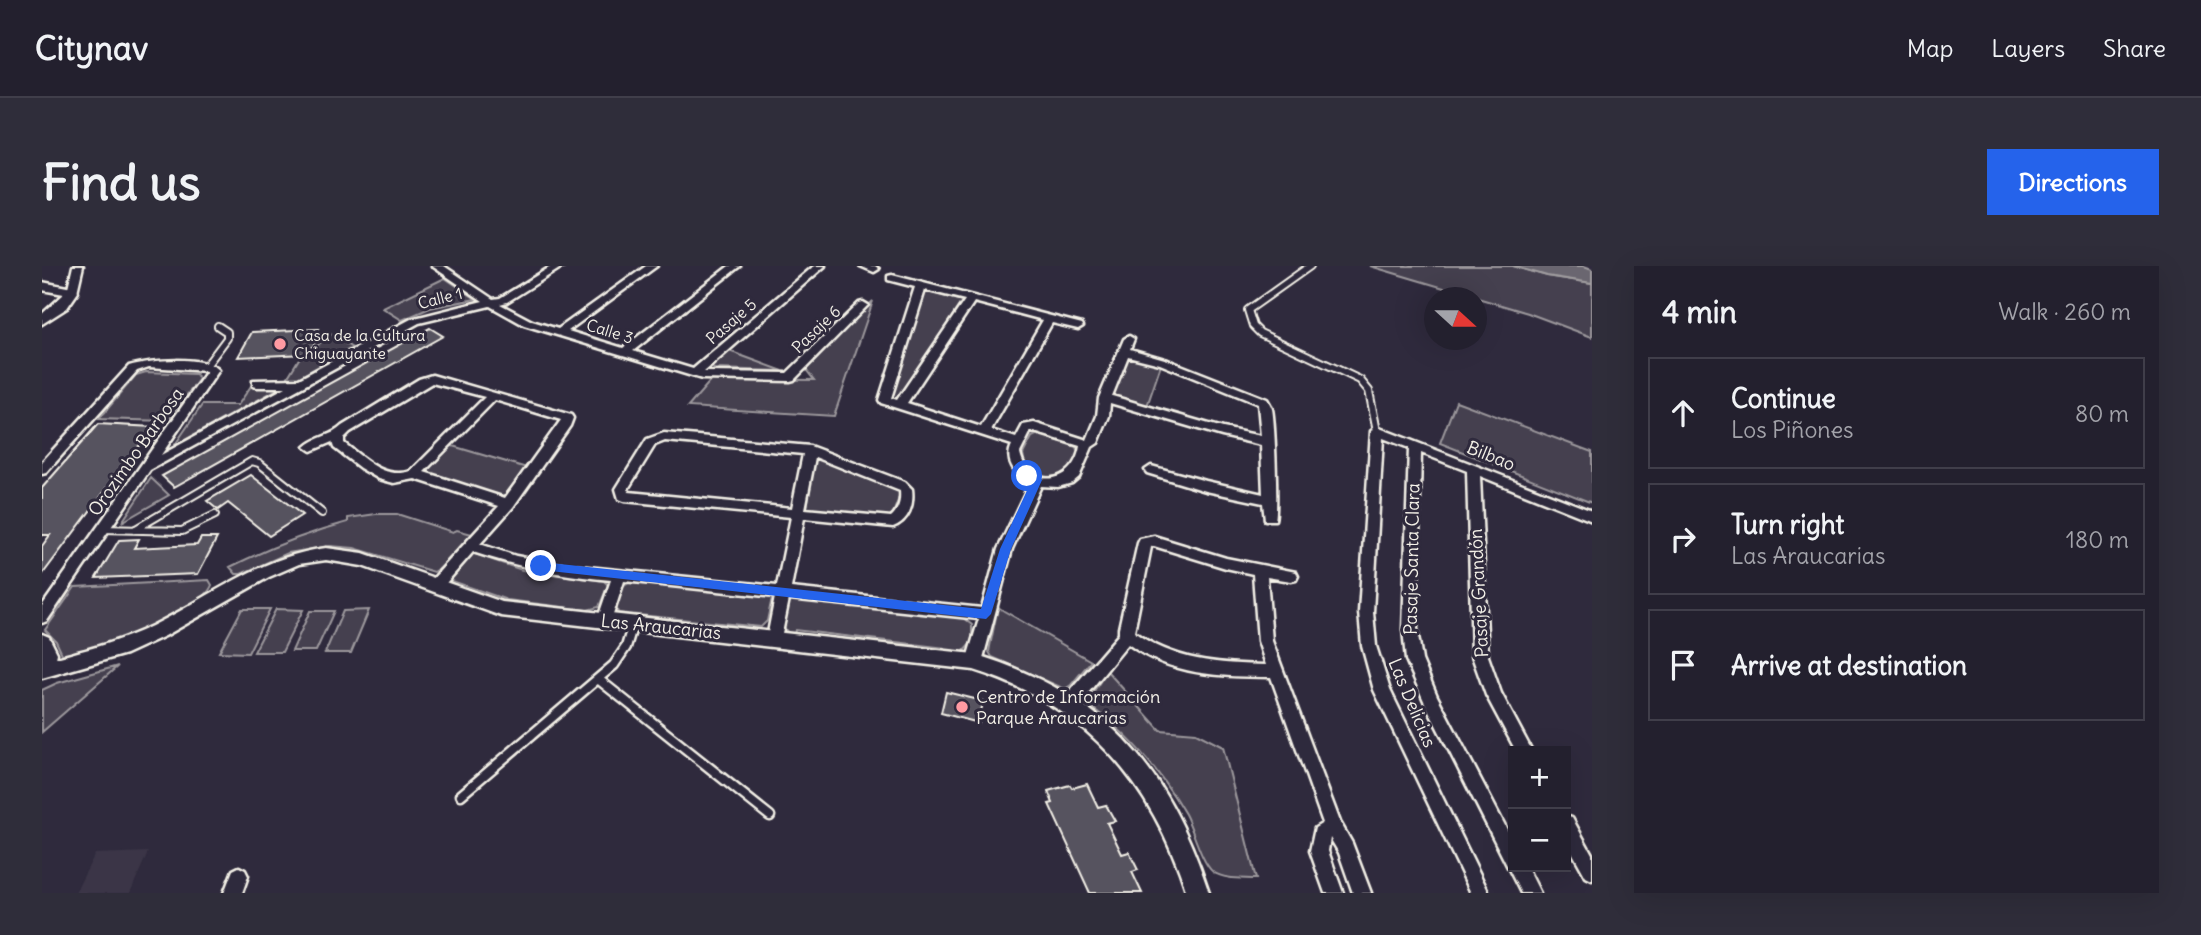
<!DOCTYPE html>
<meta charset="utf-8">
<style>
body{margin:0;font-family:Delius,sans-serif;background:#2f2d3a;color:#f1f3f6}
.controls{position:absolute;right:21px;bottom:21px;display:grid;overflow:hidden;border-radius:0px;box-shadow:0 7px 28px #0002}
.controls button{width:63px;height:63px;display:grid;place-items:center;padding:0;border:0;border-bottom:2px solid #403e4a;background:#23202e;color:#f1f3f6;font:35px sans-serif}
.compass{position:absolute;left:1382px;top:21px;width:63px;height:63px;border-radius:50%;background:#23202e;box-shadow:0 7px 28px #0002;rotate:111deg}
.stop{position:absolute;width:21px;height:21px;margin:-16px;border:5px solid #2563eb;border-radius:50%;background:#fff}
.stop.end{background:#2563eb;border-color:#fff;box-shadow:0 2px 7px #0008}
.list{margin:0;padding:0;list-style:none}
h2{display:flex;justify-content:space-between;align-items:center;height:91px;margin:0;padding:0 28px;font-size:30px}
h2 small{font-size:23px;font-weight:400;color:#a3a3aa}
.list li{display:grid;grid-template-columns:46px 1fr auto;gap:21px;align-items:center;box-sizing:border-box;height:112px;margin:0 14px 14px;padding:0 14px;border:2px solid #403e4a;border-radius:0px}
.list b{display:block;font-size:26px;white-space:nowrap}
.list p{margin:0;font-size:23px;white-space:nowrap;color:#a3a3aa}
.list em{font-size:23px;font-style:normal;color:#a3a3aa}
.icon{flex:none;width:38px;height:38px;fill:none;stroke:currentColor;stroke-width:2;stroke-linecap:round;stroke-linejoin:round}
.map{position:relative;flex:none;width:1550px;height:627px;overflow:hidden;border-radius:0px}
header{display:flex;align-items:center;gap:42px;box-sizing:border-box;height:98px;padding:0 35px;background:#23202e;border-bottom:2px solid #403e4a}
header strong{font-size:33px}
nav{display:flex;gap:38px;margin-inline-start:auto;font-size:24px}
.intro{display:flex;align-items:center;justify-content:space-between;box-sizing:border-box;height:168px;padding:0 42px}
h1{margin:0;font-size:49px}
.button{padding:18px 32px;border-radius:0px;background:#2563eb;color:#fff;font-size:24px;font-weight:700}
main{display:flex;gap:42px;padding:0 42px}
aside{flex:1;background:#23202e;border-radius:0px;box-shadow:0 7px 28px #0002}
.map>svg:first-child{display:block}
.built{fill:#3b3647}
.green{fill:#454050;stroke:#9c989c;stroke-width:2}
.water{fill:#6a6670;stroke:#a19ea0;stroke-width:2}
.building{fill:#56525f;stroke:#f4f1e8;stroke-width:2}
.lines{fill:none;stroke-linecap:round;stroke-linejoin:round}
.service-far1-casing{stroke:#f4f1e8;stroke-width:10}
.service-casing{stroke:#f4f1e8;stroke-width:13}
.minor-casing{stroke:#f4f1e8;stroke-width:5}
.tertiary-casing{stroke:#f4f1e8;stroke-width:5}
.service-far1{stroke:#2f2a3d;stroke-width:6}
.service{stroke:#2f2a3d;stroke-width:8}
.minor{fill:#2f2a3d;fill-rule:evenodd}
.tertiary{fill:#2f2a3d;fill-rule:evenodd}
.route{fill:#2563eb}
.poi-dot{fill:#ff9aa2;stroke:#2f2a3d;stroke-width:2.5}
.labels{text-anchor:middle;stroke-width:6;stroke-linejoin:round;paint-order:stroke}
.far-street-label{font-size:16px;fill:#f4f1e8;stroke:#2f2a3d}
.far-poi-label{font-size:16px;fill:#f4f1e8;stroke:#2f2a3d;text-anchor:start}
.street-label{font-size:18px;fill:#f4f1e8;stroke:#2f2a3d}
.poi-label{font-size:18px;fill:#f4f1e8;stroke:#2f2a3d;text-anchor:start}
</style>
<header>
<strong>Citynav</strong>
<nav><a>Map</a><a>Layers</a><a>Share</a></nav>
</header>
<div class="intro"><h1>Find us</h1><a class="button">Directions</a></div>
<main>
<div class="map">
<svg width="1550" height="627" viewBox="0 0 1550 627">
<rect width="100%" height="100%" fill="#2f2a3d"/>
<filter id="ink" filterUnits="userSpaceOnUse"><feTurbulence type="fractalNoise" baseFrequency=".0143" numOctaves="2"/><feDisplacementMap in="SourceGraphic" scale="14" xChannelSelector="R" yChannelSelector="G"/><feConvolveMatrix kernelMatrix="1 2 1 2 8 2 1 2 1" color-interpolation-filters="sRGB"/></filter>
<g filter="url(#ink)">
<path class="built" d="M 106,586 L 88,627 L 33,627 L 53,588 Z"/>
<path class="green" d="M 1328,0 L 1470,0 L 1505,10 L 1550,17 L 1550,71 L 1486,47 Z
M 403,12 L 434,33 L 388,42 L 360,54 L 341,42 Z
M 886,26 L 920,35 L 857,132 L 851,133 L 849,132 L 882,27 Z
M 831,35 L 792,150 L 646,141 L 670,113 L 772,114 L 765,105 L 765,98 Z
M 287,67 L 310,82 L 252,114 L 244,114 L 258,91 L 266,90 Z
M 687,85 L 741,105 L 672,103 L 668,100 Z
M 1091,90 L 1119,99 L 1105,140 L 1072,131 L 1071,128 L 1086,91 Z
M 104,106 L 154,108 L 157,113 L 125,155 L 57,153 L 94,109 Z
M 209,120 L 241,120 L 132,180 L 160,139 L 196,139 Z
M 1414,135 L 1550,186 L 1550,237 L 1398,177 Z
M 996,168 L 1034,181 L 1036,187 L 1025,208 C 1008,213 995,212 983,199 L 981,188 L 990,171 Z
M 407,179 L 485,202 L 461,231 L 386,207 L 383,203 Z
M 773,189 L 856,223 L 858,229 L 850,250 L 843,252 L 765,243 Z
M 109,212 L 127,229 L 80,256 Z
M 334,248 L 355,248 L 411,266 L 415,264 L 430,268 L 398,302 L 392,306 L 312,282 L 288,280 L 246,287 L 199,308 L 194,308 L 188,301 C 227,282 264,267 306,256 L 306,252 Z
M 430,287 L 480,304 L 562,315 L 566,319 L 557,341 L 545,344 L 465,334 L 407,314 Z
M 167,314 L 170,319 C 160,347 50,387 20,388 L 14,375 L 3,364 L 33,321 Z
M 587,317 L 728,330 L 730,332 L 725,355 L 719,361 L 576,347 C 572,337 577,321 587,317 Z
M 748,333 L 921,352 L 930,359 L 930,376 L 921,386 L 903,388 L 903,382 L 753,364 L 752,368 L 746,367 L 741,360 Z
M 956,341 L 962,345 L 1049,395 L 1029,419 L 1023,423 L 950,391 L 947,386 L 948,380 Z
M 200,343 L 228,343 L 206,387 L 177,386 Z
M 234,343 L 261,344 L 240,386 L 212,386 Z
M 327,344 L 309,387 L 283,387 L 301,345 Z
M 268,345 L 292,345 L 274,385 L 250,385 Z
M 76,400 L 0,466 L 0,424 L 15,417 Z
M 1065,405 L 1118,464 L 1154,467 L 1181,481 L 1214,613 C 1200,612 1183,614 1171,606 C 1159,596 1151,563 1143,548 C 1118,505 1087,467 1046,439 L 1046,434 Z"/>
<path class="water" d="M 1470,0 L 1542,0 L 1550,3 L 1550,17 L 1505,10 Z"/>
<path class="building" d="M 388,62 L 401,70 L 132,221 L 120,210 Z
M 276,63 L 274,69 L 283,68 L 263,88 L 196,91 L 210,66 Z
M 56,158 L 111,161 L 0,309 L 0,280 L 8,269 L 0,269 L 0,222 Z
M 209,209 L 260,249 L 227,270 L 186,237 L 176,244 L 165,235 Z
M 159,272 L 175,272 L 156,308 L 54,312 L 77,274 L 97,273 L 92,282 L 155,279 Z
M 904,426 L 941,435 L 937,457 L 899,447 Z
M 1045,518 L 1056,541 L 1064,539 L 1073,555 L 1065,557 L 1080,588 L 1087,586 L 1096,604 L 1090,606 L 1100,627 L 1048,627 L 1007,538 L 1011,537 L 1006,525 L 1028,519 L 1030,522 Z"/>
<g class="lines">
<defs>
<path id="service-far1" d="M 1268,0 L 1206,44 L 1211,60 L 1218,67 L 1318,114 L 1327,125 L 1335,165
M 164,100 L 185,72 L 185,66 L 176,60
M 61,263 L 140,265 L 173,249
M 92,264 L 210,195 L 217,197 L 280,247"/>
<path id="service" d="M 556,413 L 728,550
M 419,529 L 572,399 L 584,381 L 591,358"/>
<path id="minor" d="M 31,0 L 41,0 L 35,26 L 30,29 L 25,26 Z
M 390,0 L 402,0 L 451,33 L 458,32 L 510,0 L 522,0 L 465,36 L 458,38 L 490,55 L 516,63 L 604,0 L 615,0 L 526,65 L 581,82 L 687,0 L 698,0 L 591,85 L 651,103 L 772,0 L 783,0 L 662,106 L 745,107 L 817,37 L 821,36 L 826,39 L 752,114 L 748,115 L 660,113 L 482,59 L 448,40 L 377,57 L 108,204 L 5,355 L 0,357 L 0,340 L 165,105 L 107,101 L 95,105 L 4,207 L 0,208 L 0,196 L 87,100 C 108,94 161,89 177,104 L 119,189 L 244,121 L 215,121 L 211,120 L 211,114 L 257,113 L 369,53 L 441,35 Z
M 818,0 L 833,0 L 837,3 L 832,6 Z
M 850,9 L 1040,58 L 1041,60 L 1036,63 L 1010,57 L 949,164 L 974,172 L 981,159 L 992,157 L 1045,174 L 1055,150 L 1057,132 L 1082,73 L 1087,70 L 1092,73 L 1088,83 L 1126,94 L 1225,133 C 1227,136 1229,140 1230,143 C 1233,157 1236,245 1233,254 L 1223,254 L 1221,237 L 1164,225 L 1105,207 L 1103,204 L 1109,200 L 1164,215 L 1221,228 L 1219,179 L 1180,170 L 1068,137 L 1067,150 L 1056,177 L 1050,181 L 1037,211 L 1030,217 L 1016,221 L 999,220 L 970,283 L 940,396 L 937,400 L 932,402 L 927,400 L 924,396 L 937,353 L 747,333 L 739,372 L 737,376 L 732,378 L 727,376 L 725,372 L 733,331 L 582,315 L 569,355 L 567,359 L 557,359 L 555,355 L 569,314 C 518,309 480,302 431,286 L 398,324 L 388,324 L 386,320 L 388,316 L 457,240 L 373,213 L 352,217 L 337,213 L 318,202 L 292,182 L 290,176 L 269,185 L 263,181 C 274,170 289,171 300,160 L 377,113 L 390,109 L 529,149 L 531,152 L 528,160 L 471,241 L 438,278 L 474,290 L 516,298 L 735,320 L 749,251 L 582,235 L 577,233 L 574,223 L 605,173 L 622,167 L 768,180 L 863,216 L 870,223 C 872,239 867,255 851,261 L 762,252 L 749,322 L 940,342 L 956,283 L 988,216 C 973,209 962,195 970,179 L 839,137 L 837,134 L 873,21 L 846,14 L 846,10 ZM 883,24 L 923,34 L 855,134 L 849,132 ZM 932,36 L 1001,54 L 939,161 L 865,137 ZM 1086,90 L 1118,98 L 1216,138 L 1219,170 L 1181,162 L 1070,130 ZM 390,117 L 443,131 L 369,205 C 342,214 322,192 302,177 L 302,172 L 308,166 ZM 453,134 L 519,154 L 463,232 L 382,206 ZM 989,165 L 1038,180 C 1032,220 986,224 978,187 ZM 623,175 L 761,188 L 750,242 L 587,226 L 586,223 L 613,179 ZM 773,191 L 858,225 C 859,235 857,244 849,251 L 763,243 Z
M 1335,161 L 1550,245 L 1550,255 L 1438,210 L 1446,390 L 1459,427 L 1490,485 L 1474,485 L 1444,429 L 1430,390 L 1425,205 L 1379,187 L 1375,363 L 1380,394 L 1395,430 L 1471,575 L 1471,601 L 1485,601 L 1498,627 L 1479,627 L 1383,437 L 1364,394 L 1361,363 L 1367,182 L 1341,172 L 1331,346 L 1334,380 L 1348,424 L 1447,627 L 1429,627 L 1332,424 L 1320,380 L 1317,346 L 1329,165 Z
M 1112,270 L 1184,292 L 1254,306 L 1256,310 L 1254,314 L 1249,315 L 1225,311 L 1230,375 L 1298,556 L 1310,577 L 1329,627 L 1311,627 L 1297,587 L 1288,572 L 1286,585 L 1301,627 L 1283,627 L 1268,585 L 1273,562 L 1281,557 L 1229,411 C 1179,411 1128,409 1086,378 L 1033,443 L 1027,445 L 1021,443 L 1019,438 L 1021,433 L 1077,368 L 1077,362 L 1096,277 L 1098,273 ZM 1112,280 L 1184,302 L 1211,308 L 1216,375 L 1224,399 C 1176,398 1132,395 1092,366 L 1109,281 Z
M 1524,550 L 1530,552 L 1550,588 L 1550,614 L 1544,611 L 1524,575 Z
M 197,601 L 203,604 L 206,610 L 200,627 L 182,627 L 191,604 Z"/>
<path id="tertiary" d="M 0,16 L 35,23 L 36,26 L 25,42 L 0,58 L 0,48 L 22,28 L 0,24 Z
M 284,282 L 321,287 L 460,336 L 932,388 C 1063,428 1125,499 1167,627 L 1145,627 C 1110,517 1044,439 932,404 L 459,350 L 320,300 L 284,294 L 257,298 L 227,311 L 123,370 L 84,388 L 0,412 L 0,368 L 7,371 L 15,387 L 14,392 C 47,383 79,375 110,360 C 169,331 217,291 284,282 Z"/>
</defs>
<use href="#service-far1" class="service-far1-casing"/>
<use href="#service" class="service-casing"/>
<use href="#minor" class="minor-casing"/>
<use href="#tertiary" class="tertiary-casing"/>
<use href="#service-far1" class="service-far1"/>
<use href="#service" class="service"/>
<use href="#minor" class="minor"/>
<use href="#tertiary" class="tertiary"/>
</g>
</g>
<path class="route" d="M 985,206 L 1000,214 L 969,283 L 949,348 L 944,353 L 499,304 L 493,300 L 499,296 L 939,343 L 958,283 L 989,216 L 980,210 Z"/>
<g class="poi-dot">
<circle cx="238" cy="78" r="7"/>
<circle cx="920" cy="441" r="7"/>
</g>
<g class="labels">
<g class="far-street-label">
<text transform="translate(398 32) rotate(-14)" y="6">Calle 1</text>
<text transform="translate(689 55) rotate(-41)" y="6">Pasaje 5</text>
<text transform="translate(774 63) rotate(-44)" y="6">Pasaje 6</text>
<text transform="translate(568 65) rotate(17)" y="6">Calle 3</text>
</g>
<g class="far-poi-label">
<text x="252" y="75">Casa de la Cultura<tspan x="252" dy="18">Chiguayante</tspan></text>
</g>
<g class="street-label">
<text transform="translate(94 186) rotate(-55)" y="6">Orozimbo Barbosa</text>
<text transform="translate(1449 190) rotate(22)" y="6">Bilbao</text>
<text transform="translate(1370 293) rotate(-89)" y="6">Pasaje Santa Clara</text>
<text transform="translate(1437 327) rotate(-93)" y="6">Pasaje Grandón</text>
<text transform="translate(619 361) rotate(6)" y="6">Las Araucarias</text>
<text transform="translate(1370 437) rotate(67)" y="6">Las Delicias</text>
</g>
<g class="poi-label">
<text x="934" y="437">Centro de Información<tspan x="934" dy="21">Parque Araucarias</tspan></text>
</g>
</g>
</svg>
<div class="controls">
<button>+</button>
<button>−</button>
</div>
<svg class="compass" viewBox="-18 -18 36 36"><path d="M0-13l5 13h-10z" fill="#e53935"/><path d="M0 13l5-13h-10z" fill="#a3a3aa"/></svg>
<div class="stop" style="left:985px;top:210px"></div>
<div class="stop end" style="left:499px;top:300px"></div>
</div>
<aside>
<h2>4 min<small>Walk · 260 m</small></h2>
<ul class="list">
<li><svg class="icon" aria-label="ahead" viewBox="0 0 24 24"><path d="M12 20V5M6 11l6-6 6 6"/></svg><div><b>Continue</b><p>Los Piñones</p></div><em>80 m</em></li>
<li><svg class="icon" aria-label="right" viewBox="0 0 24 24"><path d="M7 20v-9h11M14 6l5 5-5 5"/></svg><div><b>Turn right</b><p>Las Araucarias</p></div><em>180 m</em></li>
<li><svg class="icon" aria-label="arrive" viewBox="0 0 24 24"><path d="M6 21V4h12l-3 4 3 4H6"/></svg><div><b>Arrive at destination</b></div></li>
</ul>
</aside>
</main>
